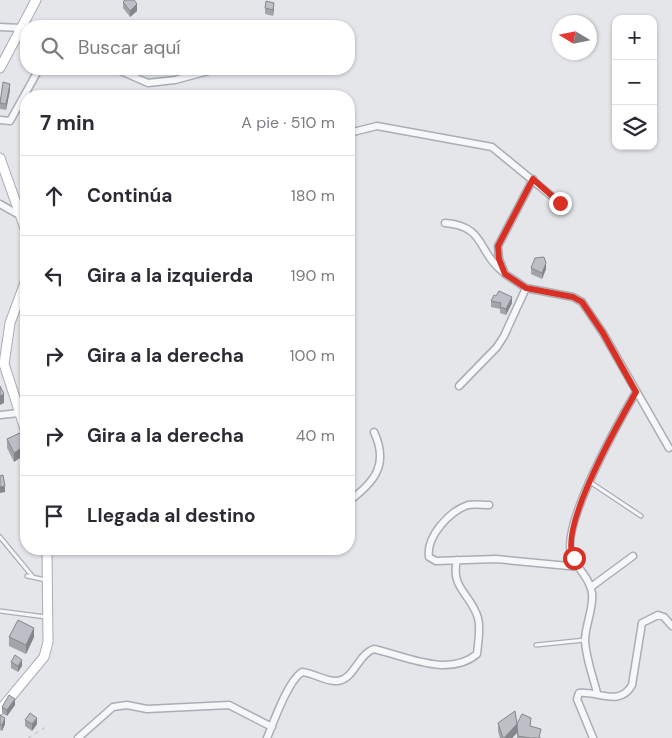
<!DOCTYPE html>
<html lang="es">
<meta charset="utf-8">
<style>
body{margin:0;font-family:"DM Sans",sans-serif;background:#f2f2f3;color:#2b2b33}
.controls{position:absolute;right:15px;top:15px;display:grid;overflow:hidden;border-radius:10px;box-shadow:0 1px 4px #0004}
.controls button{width:45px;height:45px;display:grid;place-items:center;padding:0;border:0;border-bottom:1px solid #e1e1e2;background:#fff;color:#2b2b33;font:25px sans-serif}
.compass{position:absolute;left:552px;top:15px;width:45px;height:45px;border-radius:50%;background:#fff;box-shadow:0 1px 4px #0004;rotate:280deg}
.stop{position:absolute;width:15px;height:15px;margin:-11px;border:4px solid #d93025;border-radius:50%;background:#fff}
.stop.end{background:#d93025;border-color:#fff;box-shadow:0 1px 5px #0008}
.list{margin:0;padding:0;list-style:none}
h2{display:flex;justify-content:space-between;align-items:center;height:65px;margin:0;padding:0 20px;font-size:21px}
h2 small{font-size:16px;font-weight:400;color:#7c7c81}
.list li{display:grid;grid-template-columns:32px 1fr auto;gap:15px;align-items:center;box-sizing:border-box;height:80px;padding:0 20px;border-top:1px solid #e1e1e2}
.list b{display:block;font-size:19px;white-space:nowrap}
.list em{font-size:16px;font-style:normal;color:#7c7c81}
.icon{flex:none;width:28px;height:28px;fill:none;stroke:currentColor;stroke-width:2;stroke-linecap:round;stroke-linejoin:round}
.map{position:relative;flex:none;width:672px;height:738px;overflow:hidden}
.search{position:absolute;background:#fff;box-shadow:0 1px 4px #0004;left:20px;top:20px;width:335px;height:55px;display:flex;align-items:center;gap:12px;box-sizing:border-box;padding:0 18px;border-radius:20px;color:#7c7c81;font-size:19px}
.panel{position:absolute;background:#fff;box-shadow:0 1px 4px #0004;left:20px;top:90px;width:335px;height:465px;border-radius:20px}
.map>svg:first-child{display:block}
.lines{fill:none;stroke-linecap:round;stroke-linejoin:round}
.lane-casing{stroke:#a9adb4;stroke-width:5.5}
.street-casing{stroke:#a9adb4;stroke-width:9}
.secondary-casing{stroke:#a9adb4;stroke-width:11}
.path{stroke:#babcc2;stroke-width:1;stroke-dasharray:4 4;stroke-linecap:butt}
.lane{stroke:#f6f7f9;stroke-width:3}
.street{stroke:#f6f7f9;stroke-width:6}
.secondary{stroke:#fff;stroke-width:9}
.wall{fill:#a2a4aa}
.shaded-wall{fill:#84868b}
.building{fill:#bcbfc6;stroke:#84868b}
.route{stroke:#d93025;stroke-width:6}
</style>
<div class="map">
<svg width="672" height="738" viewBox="0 0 672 738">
<rect width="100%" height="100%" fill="#e4e6ea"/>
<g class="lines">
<defs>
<path id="lane" d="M 19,404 L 26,405
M 590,482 L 641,516
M 0,537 L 33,577
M 27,576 L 46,580
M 0,611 L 46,617
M 536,645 L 585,640"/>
<path id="street" d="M 0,27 L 21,28
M 116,69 L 148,83 L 175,80 L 216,69
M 0,120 L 10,121 L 39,69
M 349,133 L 377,126 L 492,147 L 560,203
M 533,179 L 498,246 L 499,259 L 505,274 L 526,288 L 573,297 L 582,302 L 603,333 L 669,448
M 0,204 L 21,216
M 445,223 C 486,226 477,252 504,273
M 459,386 L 497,347 L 504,336 L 526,288
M 0,415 L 19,413
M 349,501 C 375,482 389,464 374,432
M 489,505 C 482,505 475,504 468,505 C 450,511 426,536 429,557 L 436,561 L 496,559 L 579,567
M 591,587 L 633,556
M 597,693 C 593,676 586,659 585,641 C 585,625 594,608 592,593 C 590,577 575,567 571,553 C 562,523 619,421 636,392
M 78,738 L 113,707 L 127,705 L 147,709 L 229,705 L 272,727
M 267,738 C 274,721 288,681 302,672 C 314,673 326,682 337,681 C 354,680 358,654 374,649 C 405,656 449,678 477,654 C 478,642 481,629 478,618 C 471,594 450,588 457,560
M 593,738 L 577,699 L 579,693 C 598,691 620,707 632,685 L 642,623 L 658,615 L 664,617 L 672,626"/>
<path id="secondary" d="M 0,68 L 36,0
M 0,158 L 26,231
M 26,280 L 10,323 L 4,364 L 26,432
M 0,710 L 44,657 L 48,642 L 47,549"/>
</defs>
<use href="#lane" class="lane-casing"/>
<use href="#street" class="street-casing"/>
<use href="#secondary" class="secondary-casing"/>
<path class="path" d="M 28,738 L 46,727"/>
<use href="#lane" class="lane"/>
<use href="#street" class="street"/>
<use href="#secondary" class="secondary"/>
</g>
<path class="wall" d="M 123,2 L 137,11 L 130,17 L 123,8 Z
M 265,8 L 274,9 L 273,16 L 265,14 Z
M 10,90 L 6,110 L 0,109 L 0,98 Z
M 531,268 L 546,269 L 542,279 L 531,274 Z
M 491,301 L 512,303 L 506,315 L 500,313 L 500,309 L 491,307 Z
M 22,432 L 14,462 L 7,448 L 7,439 Z
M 9,637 L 34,637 L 26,654 L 9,646 Z
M 11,662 L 22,666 L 18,672 L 11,668 Z
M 15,705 L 7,716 L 2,713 L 2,707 Z
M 0,715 L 5,724 L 2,731 L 0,730 Z
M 25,720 L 37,724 L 32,731 L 25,726 Z
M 498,723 L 517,724 L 531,727 L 541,738 L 517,738 L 517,733 L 512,738 L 500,738 L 498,732 Z"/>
<path class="shaded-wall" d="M 274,3 L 274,9 L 273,16 L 273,10 Z
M 137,4 L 137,11 L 130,17 L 130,11 Z
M 10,84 L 10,90 L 6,110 L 6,104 Z
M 546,263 L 546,269 L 542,279 L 542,273 Z
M 512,297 L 512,303 L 506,315 L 506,309 Z
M 4,394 L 4,403 L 0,405 L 0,396 Z
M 26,445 L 26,454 L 14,462 L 14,453 Z
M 5,486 L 5,492 L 0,493 L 0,487 Z
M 34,628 L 34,637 L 26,654 L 26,645 Z
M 22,660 L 22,666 L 18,672 L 18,666 Z
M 15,699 L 15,705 L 7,716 L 7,710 Z
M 5,718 L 5,724 L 2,731 L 2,725 Z
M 37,718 L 37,724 L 32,731 L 32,724 Z
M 517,724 L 517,733 L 512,738 L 504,738 Z"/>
<path class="building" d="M 125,0 L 134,0 L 137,4 L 130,11 L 123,2 Z
M 266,1 L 274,3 L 273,10 L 265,8 Z
M 3,82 L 10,84 L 6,104 L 0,103 Z
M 544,257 L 546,263 L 542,273 L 531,268 L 535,258 Z
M 499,291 L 512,297 L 506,309 L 500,307 L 501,303 L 491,301 L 494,295 L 496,296 Z
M 0,386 L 4,394 L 0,396 Z
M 22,432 L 26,441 L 26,445 L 14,453 L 7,439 Z
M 3,475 L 5,486 L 0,487 L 0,476 Z
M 18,620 L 34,628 L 26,645 L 9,637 Z
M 15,655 L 22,660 L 18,666 L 11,662 Z
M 9,695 L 15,699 L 7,710 L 2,707 Z
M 515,711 L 517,724 L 522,714 L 531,718 L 530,726 L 541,729 L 539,738 L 530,738 L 518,736 L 517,724 L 504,738 L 503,738 L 498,723 Z
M 30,713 L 37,718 L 32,724 L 25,720 Z
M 0,715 L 5,718 L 2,725 L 0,724 Z"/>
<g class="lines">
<path class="route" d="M 560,203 L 533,179 L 498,246 L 499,259 L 505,274 L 526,288 L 573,297 L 582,302 L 603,333 L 636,392 C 620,420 557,530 574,558"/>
</g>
</svg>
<div class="controls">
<button>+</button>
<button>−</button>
<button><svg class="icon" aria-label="layers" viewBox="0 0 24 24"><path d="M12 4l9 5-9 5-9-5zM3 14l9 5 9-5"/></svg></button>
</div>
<svg class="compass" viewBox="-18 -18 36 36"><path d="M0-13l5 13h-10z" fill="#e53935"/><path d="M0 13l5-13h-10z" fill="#7c7c81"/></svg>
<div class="stop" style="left:574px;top:558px"></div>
<div class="stop end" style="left:560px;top:203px"></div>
<div class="search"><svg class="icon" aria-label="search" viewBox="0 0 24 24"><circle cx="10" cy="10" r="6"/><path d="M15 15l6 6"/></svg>Buscar aquí</div>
<section class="panel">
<h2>7 min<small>A pie · 510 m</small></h2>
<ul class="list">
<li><svg class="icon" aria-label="ahead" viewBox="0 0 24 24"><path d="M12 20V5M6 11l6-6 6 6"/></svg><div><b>Continúa</b></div><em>180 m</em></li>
<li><svg class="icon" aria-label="left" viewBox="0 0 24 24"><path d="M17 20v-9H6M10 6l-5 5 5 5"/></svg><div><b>Gira a la izquierda</b></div><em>190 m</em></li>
<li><svg class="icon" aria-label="right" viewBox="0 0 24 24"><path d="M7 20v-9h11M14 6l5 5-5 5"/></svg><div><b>Gira a la derecha</b></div><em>100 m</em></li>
<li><svg class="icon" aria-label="right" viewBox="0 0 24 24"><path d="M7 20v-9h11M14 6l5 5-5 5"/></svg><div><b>Gira a la derecha</b></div><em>40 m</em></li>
<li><svg class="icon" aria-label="arrive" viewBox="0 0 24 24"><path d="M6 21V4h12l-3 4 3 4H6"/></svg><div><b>Llegada al destino</b></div></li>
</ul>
</section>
</div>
